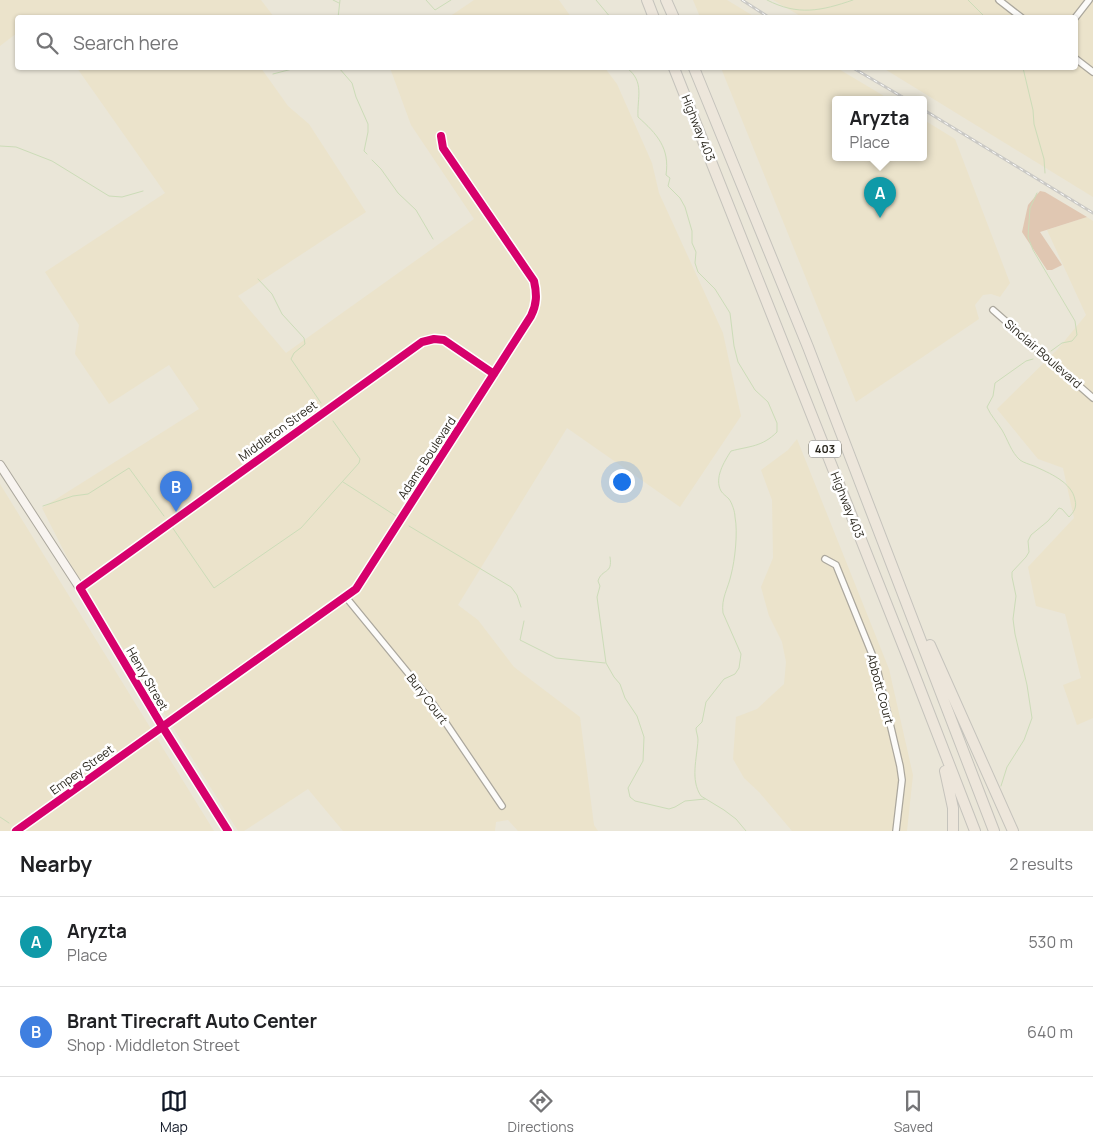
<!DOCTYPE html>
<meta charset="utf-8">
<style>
body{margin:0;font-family:Manrope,sans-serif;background:#f6f6f6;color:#202124}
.you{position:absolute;left:621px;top:481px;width:18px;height:18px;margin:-12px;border:4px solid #fff;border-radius:50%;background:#1a73e8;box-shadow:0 0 0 8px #1a73e833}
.badge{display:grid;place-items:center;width:32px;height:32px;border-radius:50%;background:#111827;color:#fff;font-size:16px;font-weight:700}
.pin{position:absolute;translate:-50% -41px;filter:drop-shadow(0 1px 2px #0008)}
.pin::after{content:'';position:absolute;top:26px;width:18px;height:15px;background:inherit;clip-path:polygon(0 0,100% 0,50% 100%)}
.popup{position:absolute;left:832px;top:96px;width:95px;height:65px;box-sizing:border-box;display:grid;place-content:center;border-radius:5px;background:#fff;filter:drop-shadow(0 1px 4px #0005);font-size:16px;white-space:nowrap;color:#757577}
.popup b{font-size:19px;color:#202124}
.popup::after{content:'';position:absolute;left:50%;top:100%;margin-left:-10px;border:10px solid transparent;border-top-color:#fff}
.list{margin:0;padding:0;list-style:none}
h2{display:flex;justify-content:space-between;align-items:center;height:65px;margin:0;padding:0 20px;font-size:21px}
h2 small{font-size:16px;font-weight:400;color:#757577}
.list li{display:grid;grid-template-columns:32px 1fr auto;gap:15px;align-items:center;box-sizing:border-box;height:90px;padding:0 20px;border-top:1px solid #e0e0e0}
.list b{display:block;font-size:19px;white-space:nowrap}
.list p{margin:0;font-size:16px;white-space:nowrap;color:#757577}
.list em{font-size:16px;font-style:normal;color:#757577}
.icon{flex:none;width:28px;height:28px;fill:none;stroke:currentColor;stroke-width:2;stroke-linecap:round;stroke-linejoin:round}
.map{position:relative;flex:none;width:1093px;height:831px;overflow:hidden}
.search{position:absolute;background:#fff;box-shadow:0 1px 4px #0004;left:15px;right:15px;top:15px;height:55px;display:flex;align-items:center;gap:12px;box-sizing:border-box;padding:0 18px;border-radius:5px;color:#757577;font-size:19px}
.sheet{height:245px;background:#fff}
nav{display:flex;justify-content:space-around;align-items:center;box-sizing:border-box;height:70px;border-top:1px solid #e0e0e0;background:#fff;font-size:14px;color:#757577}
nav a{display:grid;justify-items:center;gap:2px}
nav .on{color:#111827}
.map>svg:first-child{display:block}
.built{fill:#ebe3cb}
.green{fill:#e0c7b2}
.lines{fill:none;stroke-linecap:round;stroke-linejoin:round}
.stream{stroke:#ccdcb8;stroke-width:1}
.street-casing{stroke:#aba79d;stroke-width:8}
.secondary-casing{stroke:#aba79d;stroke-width:10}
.highway-casing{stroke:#c5c3bc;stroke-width:12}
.street{stroke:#fcfbf9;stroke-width:5.5}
.secondary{stroke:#f8f4f0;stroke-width:8}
.highway{stroke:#ede6db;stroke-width:10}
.rail-casing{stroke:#cac9c5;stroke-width:3}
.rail{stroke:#fff;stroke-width:1;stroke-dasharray:4;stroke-linecap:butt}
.cycleway-casing{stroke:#fff;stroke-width:11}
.cycleway{stroke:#d6006c;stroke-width:8}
.labels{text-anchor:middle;stroke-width:5;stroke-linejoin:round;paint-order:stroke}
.shield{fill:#fff;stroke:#6b6862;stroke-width:1}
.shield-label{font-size:11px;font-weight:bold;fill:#2b281f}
.street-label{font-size:12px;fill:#2b281f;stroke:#fff}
</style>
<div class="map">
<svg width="1093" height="831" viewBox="0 0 1093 831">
<rect width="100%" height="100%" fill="#eae6d8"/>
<path class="built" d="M 0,0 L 261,0 L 274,17 L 18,18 L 17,33 L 0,46 Z
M 474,0 L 559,0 L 571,17 L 449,17 Z
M 693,0 L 727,0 L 755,17 L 700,17 Z
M 773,0 L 1093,0 L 1093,197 L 883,68 L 1076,68 L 1076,18 L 802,17 Z
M 77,68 L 261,68 L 288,106 L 309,124 L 366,212 L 238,296 L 286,353 L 474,219 L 411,125 L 390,68 L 605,68 L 617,84 L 652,163 L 659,193 L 723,333 L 741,416 L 680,507 L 567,428 L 458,605 L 478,620 L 514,667 L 580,717 L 594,825 L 598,831 L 518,831 L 508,820 L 496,822 L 495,831 L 343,831 L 308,789 L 244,831 L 238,831 L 72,567 L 42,508 L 199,409 L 169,365 L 109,404 L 75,354 L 79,325 L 45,272 L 165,193 Z
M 721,68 L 837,68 L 889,99 L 836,99 L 836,157 L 924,157 L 924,120 L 955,139 L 1010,283 L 1000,297 L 991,294 L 983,295 L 975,305 L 979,319 L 856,402 Z
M 1087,217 L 1093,221 L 1093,718 L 1077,725 L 1063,685 L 1081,678 L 1065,614 L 1036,606 L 1028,567 L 1074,518 L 1063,468 L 1038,459 L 997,409 L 1057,350 L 1086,315 L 1047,230 Z
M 797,439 L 889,669 L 913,775 L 907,831 L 792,831 L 759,792 L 744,778 L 733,759 L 736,717 L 757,709 L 784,684 L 786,662 L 782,642 L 769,616 L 761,587 L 773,558 L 772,500 L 761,470 L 788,450 Z
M 0,484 L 214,831 L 0,831 Z"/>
<path class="green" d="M 1040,191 L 1045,192 L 1087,217 L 1040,232 L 1062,265 L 1052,270 L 1047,270 L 1022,232 L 1028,205 Z"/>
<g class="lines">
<path class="stream" d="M 333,0 L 339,3
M 426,0 L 435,10 L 451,0
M 596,0 L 611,18
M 767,0 C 798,16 821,11 853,0
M 968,0 L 986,18
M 338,18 L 340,0
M 339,68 L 352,83 L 356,97 L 368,124 L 368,132 L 364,151 L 367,154
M 627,68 C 645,82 637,97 638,117 C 657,134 670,148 666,175 L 670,178 L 668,186 L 680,198 L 685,207 L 692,231 L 692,243 L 696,252 L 695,263 L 698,272 L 715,289 L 730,313 L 734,346 L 738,362 L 755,390 L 768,402 L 777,423 L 777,432 C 762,447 750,446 731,451 C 724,462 714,478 721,491 C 723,494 726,496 729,499 C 732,503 735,512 735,517 C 738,532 735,560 731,575 C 728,589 721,598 723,613 L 741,654 L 739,668 L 735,674 L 724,679 L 706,702 L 702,722 L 696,728 C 696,732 698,736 698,740 C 697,758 690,780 701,796 L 724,810 L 736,819 L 746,831
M 1023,68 L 1033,110 L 1034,124 L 1044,159 L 1045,173
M 273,74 L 296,68
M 0,146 L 16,147 L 52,161 L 109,196 L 122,197 L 143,191
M 372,160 L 381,169 L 398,193 L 416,210 L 433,239
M 1037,193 L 1030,208 L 1028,237 L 1033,250 L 1075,321 L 1077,335 L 1072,341 L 1062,343 L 1051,351
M 258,279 L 272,294 L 282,314 L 304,338 L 305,344 L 294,353 L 291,359 L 321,403
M 343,482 L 396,516
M 43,506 L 73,496 L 88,494 L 129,468 L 164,516
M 409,526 L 511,587 L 517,595 L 521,607
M 172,527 L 214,588 L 301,528 L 359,463 L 360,459 L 333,421
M 610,557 C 613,575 602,568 598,581 L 600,586 L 597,597 L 606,663 L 614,677 L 620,684 L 625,698 L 637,716 L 644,737 L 643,761 L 628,788 L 630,797 L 635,801 L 669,809 L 675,807 L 685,801 L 705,799
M 524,621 L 520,640 L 556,658 L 605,663
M 1001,786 L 1007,767 L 1024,740 L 1032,718 L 1027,685 L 1015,634 L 1013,619 L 1016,596 L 1012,577 L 1012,572 L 1026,557 L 1029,552 L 1028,541 L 1031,535 L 1048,521 L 1059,508 L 1062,509 L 1069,517 C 1074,512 1077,507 1075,500 C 1072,482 1049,473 1034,466 C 1029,464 1024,463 1020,460 C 1011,452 1008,440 1002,430 C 997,422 991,416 987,407 L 993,396 L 995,383 L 1026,361 L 1033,359
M 0,817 L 9,823"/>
<defs>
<path id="street" d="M 999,0 L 1022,18
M 1075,18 L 1089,0
M 1076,59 L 1093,72
M 993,310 L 1093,398
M 825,559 L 836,565 L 876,664 L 900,766 L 902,780 L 896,831
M 80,588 L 422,342 L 434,339 L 444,340 L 494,374
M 345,596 L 431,701 L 502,806
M 16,831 L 356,589 L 531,316 C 537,304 537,294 534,281 L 443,148 L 441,136"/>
<path id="secondary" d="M 0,465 L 80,588 L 162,726 L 228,831"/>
<path id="highway" d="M 647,0 L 654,18
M 666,0 L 674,18
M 674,68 L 910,663 L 975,831
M 694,68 L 808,347 L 994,831
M 930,645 L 1013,831
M 945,771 L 953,808 L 953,831"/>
</defs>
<use href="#street" class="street-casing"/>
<use href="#secondary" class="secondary-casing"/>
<use href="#highway" class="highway-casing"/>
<use href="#street" class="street"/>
<use href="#secondary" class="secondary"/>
<use href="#highway" class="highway"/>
<defs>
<path id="rail" d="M 742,0 L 770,18
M 853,68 L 906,99
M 924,110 L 1093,213"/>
</defs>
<use href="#rail" class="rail-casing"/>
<use href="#rail" class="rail"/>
<defs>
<path id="cycleway" d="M 16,831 L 356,589 L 531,316 C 537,304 537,294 534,281 L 443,148 L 441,136
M 228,831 L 162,726 L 80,588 L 422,342 L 434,339 L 444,340 L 494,374"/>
</defs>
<use href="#cycleway" class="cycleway-casing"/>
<use href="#cycleway" class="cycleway"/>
</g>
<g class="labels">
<rect class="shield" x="809" y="440.5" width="32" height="17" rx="4"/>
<g class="shield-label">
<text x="825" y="453">403</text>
</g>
<g class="street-label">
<text transform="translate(698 128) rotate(68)" y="4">Highway 403</text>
<text transform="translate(1043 354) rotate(41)" y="4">Sinclair Boulevard</text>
<text transform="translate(278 431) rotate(-36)" y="4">Middleton Street</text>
<text transform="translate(427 458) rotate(-57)" y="4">Adams Boulevard</text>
<text transform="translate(847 505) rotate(68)" y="4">Highway 403</text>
<text transform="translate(147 679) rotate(60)" y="4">Henry Street</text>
<text transform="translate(880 689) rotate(75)" y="4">Abbott Court</text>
<text transform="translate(427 699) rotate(53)" y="4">Bury Court</text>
<text transform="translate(82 770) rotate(-36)" y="4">Empey Street</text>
</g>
</g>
</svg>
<div class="you"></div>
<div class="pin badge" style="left:880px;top:218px;background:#0f9aa8">A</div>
<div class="popup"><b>Aryzta</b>Place</div>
<div class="pin badge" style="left:176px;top:512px;background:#3f7fe0">B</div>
<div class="search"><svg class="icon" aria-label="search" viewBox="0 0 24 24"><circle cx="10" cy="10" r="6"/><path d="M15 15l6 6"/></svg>Search here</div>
</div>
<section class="sheet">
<h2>Nearby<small>2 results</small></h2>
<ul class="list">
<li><span class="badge" style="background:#0f9aa8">A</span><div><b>Aryzta</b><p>Place</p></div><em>530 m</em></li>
<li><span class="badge" style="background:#3f7fe0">B</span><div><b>Brant Tirecraft Auto Center</b><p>Shop · Middleton Street</p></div><em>640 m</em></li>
</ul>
</section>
<nav>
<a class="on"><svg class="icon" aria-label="map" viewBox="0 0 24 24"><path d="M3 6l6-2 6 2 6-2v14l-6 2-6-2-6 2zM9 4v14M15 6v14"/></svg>Map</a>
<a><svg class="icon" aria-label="directions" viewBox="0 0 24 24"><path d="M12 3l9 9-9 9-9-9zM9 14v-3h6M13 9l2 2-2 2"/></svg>Directions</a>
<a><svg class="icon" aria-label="saved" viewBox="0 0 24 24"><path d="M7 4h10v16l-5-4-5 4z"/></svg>Saved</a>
</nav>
